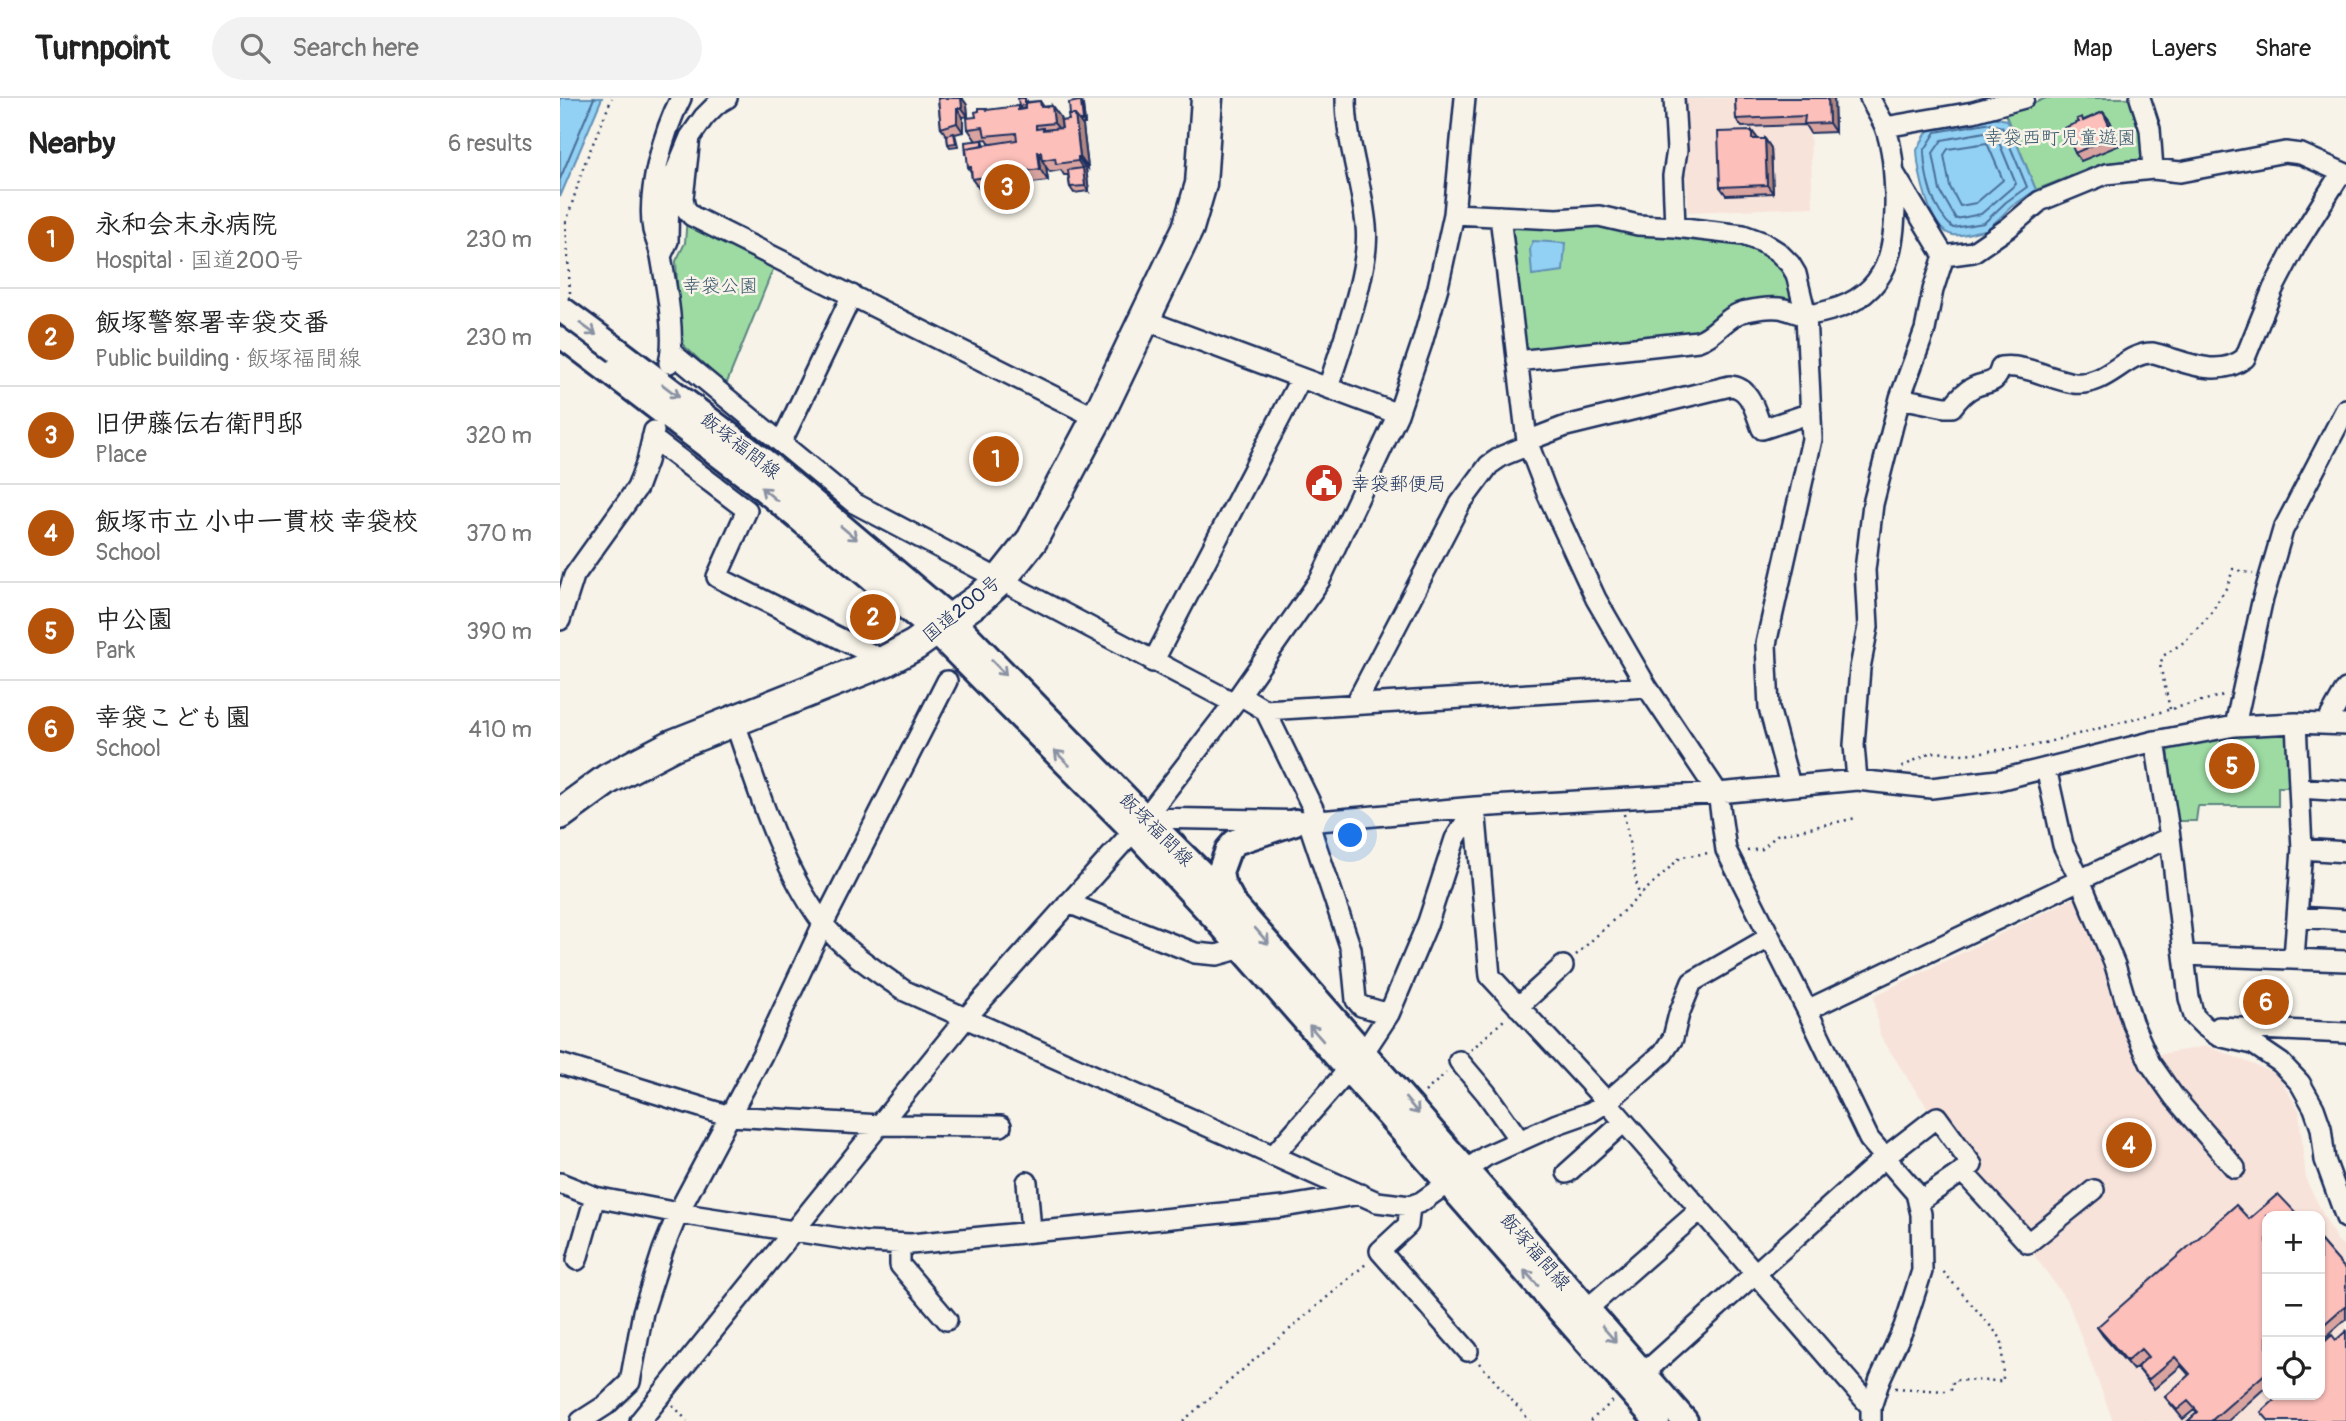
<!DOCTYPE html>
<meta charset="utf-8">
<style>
body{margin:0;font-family:Pangolin,"Klee One",sans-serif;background:#f2f2f2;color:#222}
.controls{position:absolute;right:21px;bottom:21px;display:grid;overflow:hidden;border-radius:14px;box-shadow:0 2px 5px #0004}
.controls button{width:63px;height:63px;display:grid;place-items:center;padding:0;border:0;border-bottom:2px solid #e0e0e0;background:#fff;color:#222;font:35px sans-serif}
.you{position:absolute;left:791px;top:738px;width:24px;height:24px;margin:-18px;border:5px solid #fff;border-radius:50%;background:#1a73e8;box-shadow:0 0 0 10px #1a73e833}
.badge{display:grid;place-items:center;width:46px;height:46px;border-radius:50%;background:#b45309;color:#fff;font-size:23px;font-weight:700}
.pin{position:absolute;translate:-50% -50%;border:4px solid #fff;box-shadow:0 2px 7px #0006}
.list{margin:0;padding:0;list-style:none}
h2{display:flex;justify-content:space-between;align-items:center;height:91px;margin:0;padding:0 28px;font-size:30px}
h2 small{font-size:23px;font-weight:400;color:#767676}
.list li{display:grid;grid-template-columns:46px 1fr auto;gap:21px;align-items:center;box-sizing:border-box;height:98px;padding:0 28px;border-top:2px solid #e0e0e0}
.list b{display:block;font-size:26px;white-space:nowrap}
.list p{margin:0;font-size:23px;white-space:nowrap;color:#767676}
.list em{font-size:23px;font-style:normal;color:#767676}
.icon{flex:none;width:38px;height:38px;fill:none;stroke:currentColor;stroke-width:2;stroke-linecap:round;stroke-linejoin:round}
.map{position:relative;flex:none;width:1786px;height:1323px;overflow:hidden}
header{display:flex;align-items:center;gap:42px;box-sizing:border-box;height:98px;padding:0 35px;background:#fff;border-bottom:2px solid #e0e0e0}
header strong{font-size:33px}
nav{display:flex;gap:38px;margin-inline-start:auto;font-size:24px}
.search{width:490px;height:63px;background:#f2f2f2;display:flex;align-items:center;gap:18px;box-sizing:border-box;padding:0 24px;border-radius:38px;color:#767676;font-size:26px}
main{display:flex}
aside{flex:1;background:#fff}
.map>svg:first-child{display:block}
.built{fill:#f8e3da;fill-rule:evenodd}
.green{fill:#9edba3;stroke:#5c8580;stroke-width:2}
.water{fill:#92d1f3;stroke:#6290b7;stroke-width:2}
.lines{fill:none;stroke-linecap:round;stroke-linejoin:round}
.shore{stroke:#4b709a;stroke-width:2}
.minor-casing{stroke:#1b2f5e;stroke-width:24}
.major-casing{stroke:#1b2f5e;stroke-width:30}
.highway-casing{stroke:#1b2f5e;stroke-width:35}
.path{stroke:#1b2f5e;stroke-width:2.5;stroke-dasharray:2 5;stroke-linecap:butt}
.minor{stroke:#f7f3e8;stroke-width:19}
.major{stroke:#f7f3e8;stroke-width:24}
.highway{stroke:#f7f3e8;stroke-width:30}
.major-bridge-casing{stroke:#1b2f5e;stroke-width:30;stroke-linecap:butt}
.major-bridge{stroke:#f7f3e8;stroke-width:24}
.wall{fill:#d9a4a0;stroke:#1b2f5e;stroke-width:2}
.shaded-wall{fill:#b08682;stroke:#1b2f5e;stroke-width:2}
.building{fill:#fcbfba;stroke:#1b2f5e;stroke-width:2}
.oneway{stroke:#8991a3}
.labels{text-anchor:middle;stroke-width:5;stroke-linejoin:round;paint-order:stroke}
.park-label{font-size:19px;fill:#3c5a6f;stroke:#f7f3e8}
.street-label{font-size:19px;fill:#1b2f5e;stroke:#f7f3e8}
.poi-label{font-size:19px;fill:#1b2f5e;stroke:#f7f3e8;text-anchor:start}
</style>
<header>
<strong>Turnpoint</strong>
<div class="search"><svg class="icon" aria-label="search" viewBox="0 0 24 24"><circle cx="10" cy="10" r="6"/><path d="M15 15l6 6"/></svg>Search here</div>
<nav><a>Map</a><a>Layers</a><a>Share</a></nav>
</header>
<main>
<aside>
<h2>Nearby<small>6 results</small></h2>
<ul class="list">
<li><span class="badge">1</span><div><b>永和会末永病院</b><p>Hospital · 国道200号</p></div><em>230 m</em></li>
<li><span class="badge">2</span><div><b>飯塚警察署幸袋交番</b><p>Public building · 飯塚福間線</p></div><em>230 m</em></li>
<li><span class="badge">3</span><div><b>旧伊藤伝右衛門邸</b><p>Place</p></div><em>320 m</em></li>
<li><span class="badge">4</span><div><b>飯塚市立 小中一貫校 幸袋校</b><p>School</p></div><em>370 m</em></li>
<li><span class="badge">5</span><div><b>中公園</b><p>Park</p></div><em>390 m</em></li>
<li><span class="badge">6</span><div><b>幸袋こども園</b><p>School</p></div><em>410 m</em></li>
</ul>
</aside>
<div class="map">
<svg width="1786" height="1323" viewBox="0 0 1786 1323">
<rect width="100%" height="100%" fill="#f7f3e8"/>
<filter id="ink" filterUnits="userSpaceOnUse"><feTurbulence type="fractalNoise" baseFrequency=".0143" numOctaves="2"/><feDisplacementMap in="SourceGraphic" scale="14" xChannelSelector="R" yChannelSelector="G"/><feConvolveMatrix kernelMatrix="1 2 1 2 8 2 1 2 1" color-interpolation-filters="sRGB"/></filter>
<g filter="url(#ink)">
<path class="built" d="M 1124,0 L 1274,0 L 1250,35 L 1253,109 L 1128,114 Z
M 1532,791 L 1597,957 L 1647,948 L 1717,976 L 1739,1012 L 1746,1082 L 1776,1141 L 1786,1150 L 1786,1323 L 1553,1323 L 1508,1204 L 1351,986 L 1320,937 L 1314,898 ZM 1707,1118 L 1760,1118 L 1760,1297 L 1707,1297 Z"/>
<path class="green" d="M 1486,0 L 1572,0 L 1587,56 L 1582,61 L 1541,66 L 1476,92 L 1444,13 L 1463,10 Z
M 127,119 L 216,164 L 166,287 L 120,244 L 116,163 L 125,145 Z
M 962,128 L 1043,129 L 1081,135 L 1176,142 L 1193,147 L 1224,168 L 1239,210 L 1216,205 L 1149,235 L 974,256 L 966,252 L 953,132 L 956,129 Z
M 1719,635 L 1728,637 L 1735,689 L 1718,689 L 1718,708 L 1638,708 L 1636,723 L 1614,723 L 1608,648 L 1642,640 Z"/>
<path class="water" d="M 0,0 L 42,0 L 0,99 Z
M 1426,18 L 1447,22 L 1476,92 L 1451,109 L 1427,132 C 1416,132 1403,139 1393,137 C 1369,133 1358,72 1357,52 L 1371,27 Z
M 973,143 L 1005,145 L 1003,173 L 972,177 L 970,151 Z"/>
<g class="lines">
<path class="shore" d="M 1426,25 L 1442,29 L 1467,89 L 1446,104 L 1424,125 L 1393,130 C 1372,112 1365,79 1364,53 L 1376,34 Z
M 1425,34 L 1436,37 L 1456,86 L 1421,116 L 1396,121 L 1380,93 L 1373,55 L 1382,42 Z
M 1427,45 L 1443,82 L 1416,105 L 1400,108 L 1390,89 L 1384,57 L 1388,51 Z
M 0,81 L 34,0"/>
<defs>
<path id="minor" d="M 1114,0 L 1117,52 L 1113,78 L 1115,129
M 1580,0 L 1590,31 L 1593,71
M 1325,29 L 1413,14 L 1464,0
M 130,39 L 123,100 L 125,110 L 132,118 L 537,320
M 894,116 L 997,121 L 1039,118 L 1078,127 L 1115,129 L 1183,137 L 1202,144 L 1218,154 L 1230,166 L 1236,176 L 1246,217 L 1252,341 L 1206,546 L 1209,610 L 1230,687
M 940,118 L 967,343 L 987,395 L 1036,501 L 1087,589 L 1158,695 L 1166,752 L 1247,912 L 1309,1041 L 1356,1095 L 1361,1116 L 1362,1173 L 1344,1229 L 1320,1281 L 1311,1309 L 1311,1323
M 101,158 L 108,143 L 109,89 L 130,39 L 144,19 L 157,6 L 167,0
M 1384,158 L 1413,154 L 1448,130 L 1480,103 L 1546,76 L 1593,71 L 1620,74 L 1725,54 L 1741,56 L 1786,76
M 585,222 L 838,316
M 111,254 L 294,405 L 674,605
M 957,263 L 1138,243 C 1157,237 1167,216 1187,213 C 1196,211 1209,209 1219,210 C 1228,211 1236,216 1245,217 C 1253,217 1264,214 1271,212 C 1329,196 1336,150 1335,97 C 1334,75 1333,50 1325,29 C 1321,19 1314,10 1310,0
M 109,265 C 116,237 106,187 101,158 C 99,149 95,140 93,132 C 86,95 104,32 121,0
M 768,290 C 781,248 811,170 806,128 C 802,84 786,44 786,0
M 1340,300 L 1385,309 L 1392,309 C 1398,301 1405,293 1414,289 C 1430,282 1435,288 1441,269 C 1466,266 1489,281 1514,285 C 1547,289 1565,254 1593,255 C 1599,256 1607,259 1613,261 C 1638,269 1663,277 1685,260 L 1713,191 L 1737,145 L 1781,75
M 92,340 L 187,412 L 157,479 L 325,563
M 967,343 L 1006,328 L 1170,288 C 1191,289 1195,314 1202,331 L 1251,315
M 221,345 L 292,197
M 0,522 L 14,478 L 77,390 L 87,363 L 94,333
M 593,564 L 741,280
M 680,597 L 705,612 L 1087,589
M 796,605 L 900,406 L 929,367 L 942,358 L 969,347
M 705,612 L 759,723
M 174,622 C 198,691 219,765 262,824 C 280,849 319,875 345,893 L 817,1104 L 850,1108 L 861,1104 L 926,1058 L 997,1026 L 1031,1014 L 1047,1004 L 1103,955 L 1113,940 L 1119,916 L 1132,884 L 1210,839
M 1766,626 L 1786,591
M 1675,628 L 1702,504 L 1723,432 L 1786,311
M 1595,643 L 1610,739 L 1629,900 L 1634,918 L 1644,928 L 1658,938 L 1693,946 L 1721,965 L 1740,985 L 1754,1010 L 1761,1030 L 1765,1062 L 1786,1120
M 1486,670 L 1503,747 L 1520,782 L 1555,867 L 1572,924 L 1590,965 L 1614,999 L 1675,1070
M 1297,682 L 1294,647 L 1300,570 L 1308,529 L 1305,472 L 1313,406 L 1340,300 L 1365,232 L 1373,192 L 1384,158 L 1334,75
M 1739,690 L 1786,693
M 915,709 L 930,878 L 1047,1004 L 1311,1309
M 585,720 L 759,723 L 915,709 L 1158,695 L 1297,682 L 1371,690 L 1438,682 L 1595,643 L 1675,628 L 1736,625 L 1786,627
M 748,723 L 791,851 L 796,902 L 801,908 L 829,916
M 1742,751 L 1786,754
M 508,805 L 635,855 L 657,857 L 682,850
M 1737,819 L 1786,822
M 1625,857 L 1786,863
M 1734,860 L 1742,751 L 1736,625
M 958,909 L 1003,868
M 1247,912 L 1610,739
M 1659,929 L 1786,935
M 804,954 L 829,916 L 868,824 L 895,741 L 915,709
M 899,963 L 926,995 L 960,1043
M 0,966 L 170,1018 L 320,1027 L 441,1028
M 713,1058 L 788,972
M 1402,1073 L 1468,1145 L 1534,1092
M 1007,1075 L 1064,1024
M 467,1084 L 471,1133
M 0,1085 L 35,1099 L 118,1115 L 305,1144 L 351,1146 L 723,1109 L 801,1096
M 850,1108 L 848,1127 L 820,1153 L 908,1253
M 340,1146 L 340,1167 L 387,1222
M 17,1162 L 35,1099
M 1027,1211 L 1140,1112
M 1084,1275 L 1324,1060 L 1377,1019 L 1412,1067 L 1358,1104
M 21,1323 L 46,1307 L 70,1284 L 83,1214 L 103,1152 L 118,1115 L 202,957 L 263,826 L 387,583
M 80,1323 L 406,920 L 585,720 L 674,605 L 760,482 L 838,316 L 862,245 L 878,189 L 894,116 L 905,0"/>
<path id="major" d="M 0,236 L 199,387 L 375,533 L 396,554 L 573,732 L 658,823 L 1097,1323
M 57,252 L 210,368 L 392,522 L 585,720 L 677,810 L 1125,1323
M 670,799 L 662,785 L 660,774 L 668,752 L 675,744 L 735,724"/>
<path id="highway" d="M 0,716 L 48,681 L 113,647 L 325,563 L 355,547 L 419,501 L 441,481 L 472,442 L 537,320 L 628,130 L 641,86 L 647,0"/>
</defs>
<use href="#minor" class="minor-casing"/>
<use href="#major" class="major-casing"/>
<use href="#highway" class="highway-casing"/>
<path class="path" d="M 10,195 L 6,125 L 24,67 L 52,0
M 1610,611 L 1600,567 L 1603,558 L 1624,544 L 1649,518 L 1668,487 L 1673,471 L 1693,476
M 1342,669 L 1371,654 L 1404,656 L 1473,648 L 1664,597
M 1064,716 L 1079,798
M 1187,753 L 1202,751 L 1217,737 L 1296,720
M 1016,857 L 1121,759 L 1149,755
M 911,952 L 945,921
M 865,994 L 886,975
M 919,1265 L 970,1323
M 1335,1290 L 1386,1293 L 1393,1290 L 1393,1282 L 1443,1283 L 1442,1245 L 1439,1238 L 1381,1171
M 113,1307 L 127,1323
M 623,1323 L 807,1165
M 1030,1323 L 1053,1303"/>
<use href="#minor" class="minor"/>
<use href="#major" class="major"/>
<use href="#highway" class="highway"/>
<defs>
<path id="major-bridge" d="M 0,210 L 57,252"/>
</defs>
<use href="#major-bridge" class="major-bridge-casing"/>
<use href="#major-bridge" class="major-bridge"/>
</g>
<path class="wall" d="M 378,0 L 402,0 L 407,7 L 408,18 L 403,19 L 403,34 L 395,36 L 398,48 L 390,49 L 388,46 L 387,38 L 381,30 Z
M 1175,0 L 1274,0 L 1275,34 L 1250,35 L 1245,27 L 1182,29 L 1176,21 Z
M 467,3 L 467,4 L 480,3 L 484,9 L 492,8 L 500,19 L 501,23 L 509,22 L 510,17 L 521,4 L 523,7 L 525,26 L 522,26 L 523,28 L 528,70 L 526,71 L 529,93 L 514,95 L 510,89 L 508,77 L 504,77 L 501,72 L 490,74 L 486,69 L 488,83 L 420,92 L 412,81 L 411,74 L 408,69 L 423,42 L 425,47 L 430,46 L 427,41 L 416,43 L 408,31 L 419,13 L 426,10 L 428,12 L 465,11 L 465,10 L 461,11 L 459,8 Z
M 1543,14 L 1550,23 L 1560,47 L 1521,63 L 1515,55 L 1524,22 Z
M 1192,33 L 1198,41 L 1205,41 L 1211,50 L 1213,95 L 1166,97 L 1160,89 Z
M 1707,1118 L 1707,1288 L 1668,1323 L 1628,1323 L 1637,1315 L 1634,1312 L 1623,1321 L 1605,1299 L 1629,1277 L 1621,1268 L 1594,1291 L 1577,1269 L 1587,1260 L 1573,1272 L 1543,1238 L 1537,1229 L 1689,1121 Z
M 1760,1142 L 1786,1172 L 1786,1221 L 1760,1244 Z"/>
<path class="shaded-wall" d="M 401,0 L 402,0 L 407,7 L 408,18 L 402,10 Z
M 1268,0 L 1274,0 L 1275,34 L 1269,25 Z
M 521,4 L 523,7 L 525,26 L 523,23 Z
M 492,8 L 500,19 L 503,36 L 494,25 Z
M 397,10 L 403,19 L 403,34 L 397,25 Z
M 1543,14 L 1550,23 L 1560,47 L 1554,38 Z
M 515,17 L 523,28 L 528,70 L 520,59 Z
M 1192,33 L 1198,41 L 1192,41 Z
M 1205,41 L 1211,50 L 1213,95 L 1207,87 Z
M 478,54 L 486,69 L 488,83 L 480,71 Z
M 518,59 L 526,71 L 529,93 L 525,88 L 523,71 L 518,63 Z"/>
<path class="building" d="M 378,0 L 401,0 L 402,10 L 397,10 L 397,25 L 381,30 Z
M 458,0 L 465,0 L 465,7 L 459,8 Z
M 1175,0 L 1268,0 L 1269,25 L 1244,26 L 1245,18 L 1176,21 Z
M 480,3 L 481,9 L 492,8 L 494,25 L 476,27 L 476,31 L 483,30 L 483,32 L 502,30 L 501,23 L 509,22 L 508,17 L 515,17 L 520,59 L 518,59 L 518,63 L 496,66 L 495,60 L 482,62 L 481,54 L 478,54 L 480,71 L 412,81 L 411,69 L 408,69 L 406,50 L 457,42 L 456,35 L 425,38 L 423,29 L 408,31 L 407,20 L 416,19 L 415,14 L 419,13 L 419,10 L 426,10 L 427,12 L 458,8 L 458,12 L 465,11 L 465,5 Z
M 519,3 L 521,4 L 523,23 L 520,23 L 515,17 L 510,17 L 509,5 Z
M 1543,14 L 1554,38 L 1515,55 L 1504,30 L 1519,24 L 1517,21 L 1522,19 L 1523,23 Z
M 1192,33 L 1192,41 L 1205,41 L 1207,87 L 1160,89 L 1158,34 Z
M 394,35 L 396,45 L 388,46 L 387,37 Z
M 423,42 L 423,47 L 406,50 L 406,57 L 405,44 Z
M 523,70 L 525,88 L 510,89 L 508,72 Z
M 1718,1096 L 1739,1118 L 1707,1118 L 1707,1274 L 1651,1323 L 1628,1323 L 1638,1314 L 1628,1303 L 1617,1312 L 1605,1299 L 1630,1276 L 1615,1259 L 1588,1282 L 1577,1269 L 1588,1259 L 1581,1251 L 1567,1263 L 1537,1229 L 1676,1107 L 1689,1121 Z
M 1760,1142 L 1786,1172 L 1786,1207 L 1760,1230 Z
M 1786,1233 L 1786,1323 L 1709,1323 L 1701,1314 L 1720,1297 L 1760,1297 L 1760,1258 L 1761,1256 L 1760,1255 L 1760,1248 L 1772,1237 L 1776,1242 Z"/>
<defs><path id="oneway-shaft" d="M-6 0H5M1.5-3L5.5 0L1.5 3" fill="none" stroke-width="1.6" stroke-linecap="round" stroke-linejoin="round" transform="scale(1.75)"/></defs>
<g class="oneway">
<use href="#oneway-shaft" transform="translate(28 231) rotate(36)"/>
<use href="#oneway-shaft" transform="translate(111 293) rotate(37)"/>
<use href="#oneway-shaft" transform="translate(209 396) rotate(-140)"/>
<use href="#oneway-shaft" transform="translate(289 435) rotate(40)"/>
<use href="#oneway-shaft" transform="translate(439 570) rotate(46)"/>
<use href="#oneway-shaft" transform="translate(502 660) rotate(-135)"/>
<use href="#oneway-shaft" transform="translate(702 838) rotate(49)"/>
<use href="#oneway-shaft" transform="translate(756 935) rotate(-131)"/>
<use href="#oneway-shaft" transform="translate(852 1008) rotate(50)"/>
<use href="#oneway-shaft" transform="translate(971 1180) rotate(-132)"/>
<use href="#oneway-shaft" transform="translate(1049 1236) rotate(49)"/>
</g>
</g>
<defs>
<symbol id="civic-disc" viewBox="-11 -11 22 22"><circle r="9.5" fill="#c8321e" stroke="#f7f3e8"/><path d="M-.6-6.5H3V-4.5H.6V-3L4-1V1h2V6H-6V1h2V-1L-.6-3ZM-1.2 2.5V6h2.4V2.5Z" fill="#fff"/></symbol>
</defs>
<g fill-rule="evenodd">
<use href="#civic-disc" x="742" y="363" width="44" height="44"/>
</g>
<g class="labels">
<g class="park-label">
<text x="1500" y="46">幸袋西町児童遊園</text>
<text x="160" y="194">幸袋公園</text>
</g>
<g class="street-label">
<text transform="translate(181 347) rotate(38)" y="7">飯塚福間線</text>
<text transform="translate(401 510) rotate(-39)" y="7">国道200号</text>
<text transform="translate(597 731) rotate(45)" y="7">飯塚福間線</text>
<text transform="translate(976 1153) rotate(49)" y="7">飯塚福間線</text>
</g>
<g class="poi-label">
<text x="791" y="392">幸袋郵便局</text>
</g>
</g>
</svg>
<div class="controls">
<button>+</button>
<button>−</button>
<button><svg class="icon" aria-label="locate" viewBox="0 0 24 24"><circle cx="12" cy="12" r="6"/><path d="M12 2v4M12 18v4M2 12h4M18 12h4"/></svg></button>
</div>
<div class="you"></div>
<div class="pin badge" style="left:436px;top:361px">1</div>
<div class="pin badge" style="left:313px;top:519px">2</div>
<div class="pin badge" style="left:447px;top:89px">3</div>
<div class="pin badge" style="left:1569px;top:1047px">4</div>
<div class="pin badge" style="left:1672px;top:668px">5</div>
<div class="pin badge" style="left:1706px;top:904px">6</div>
</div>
</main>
